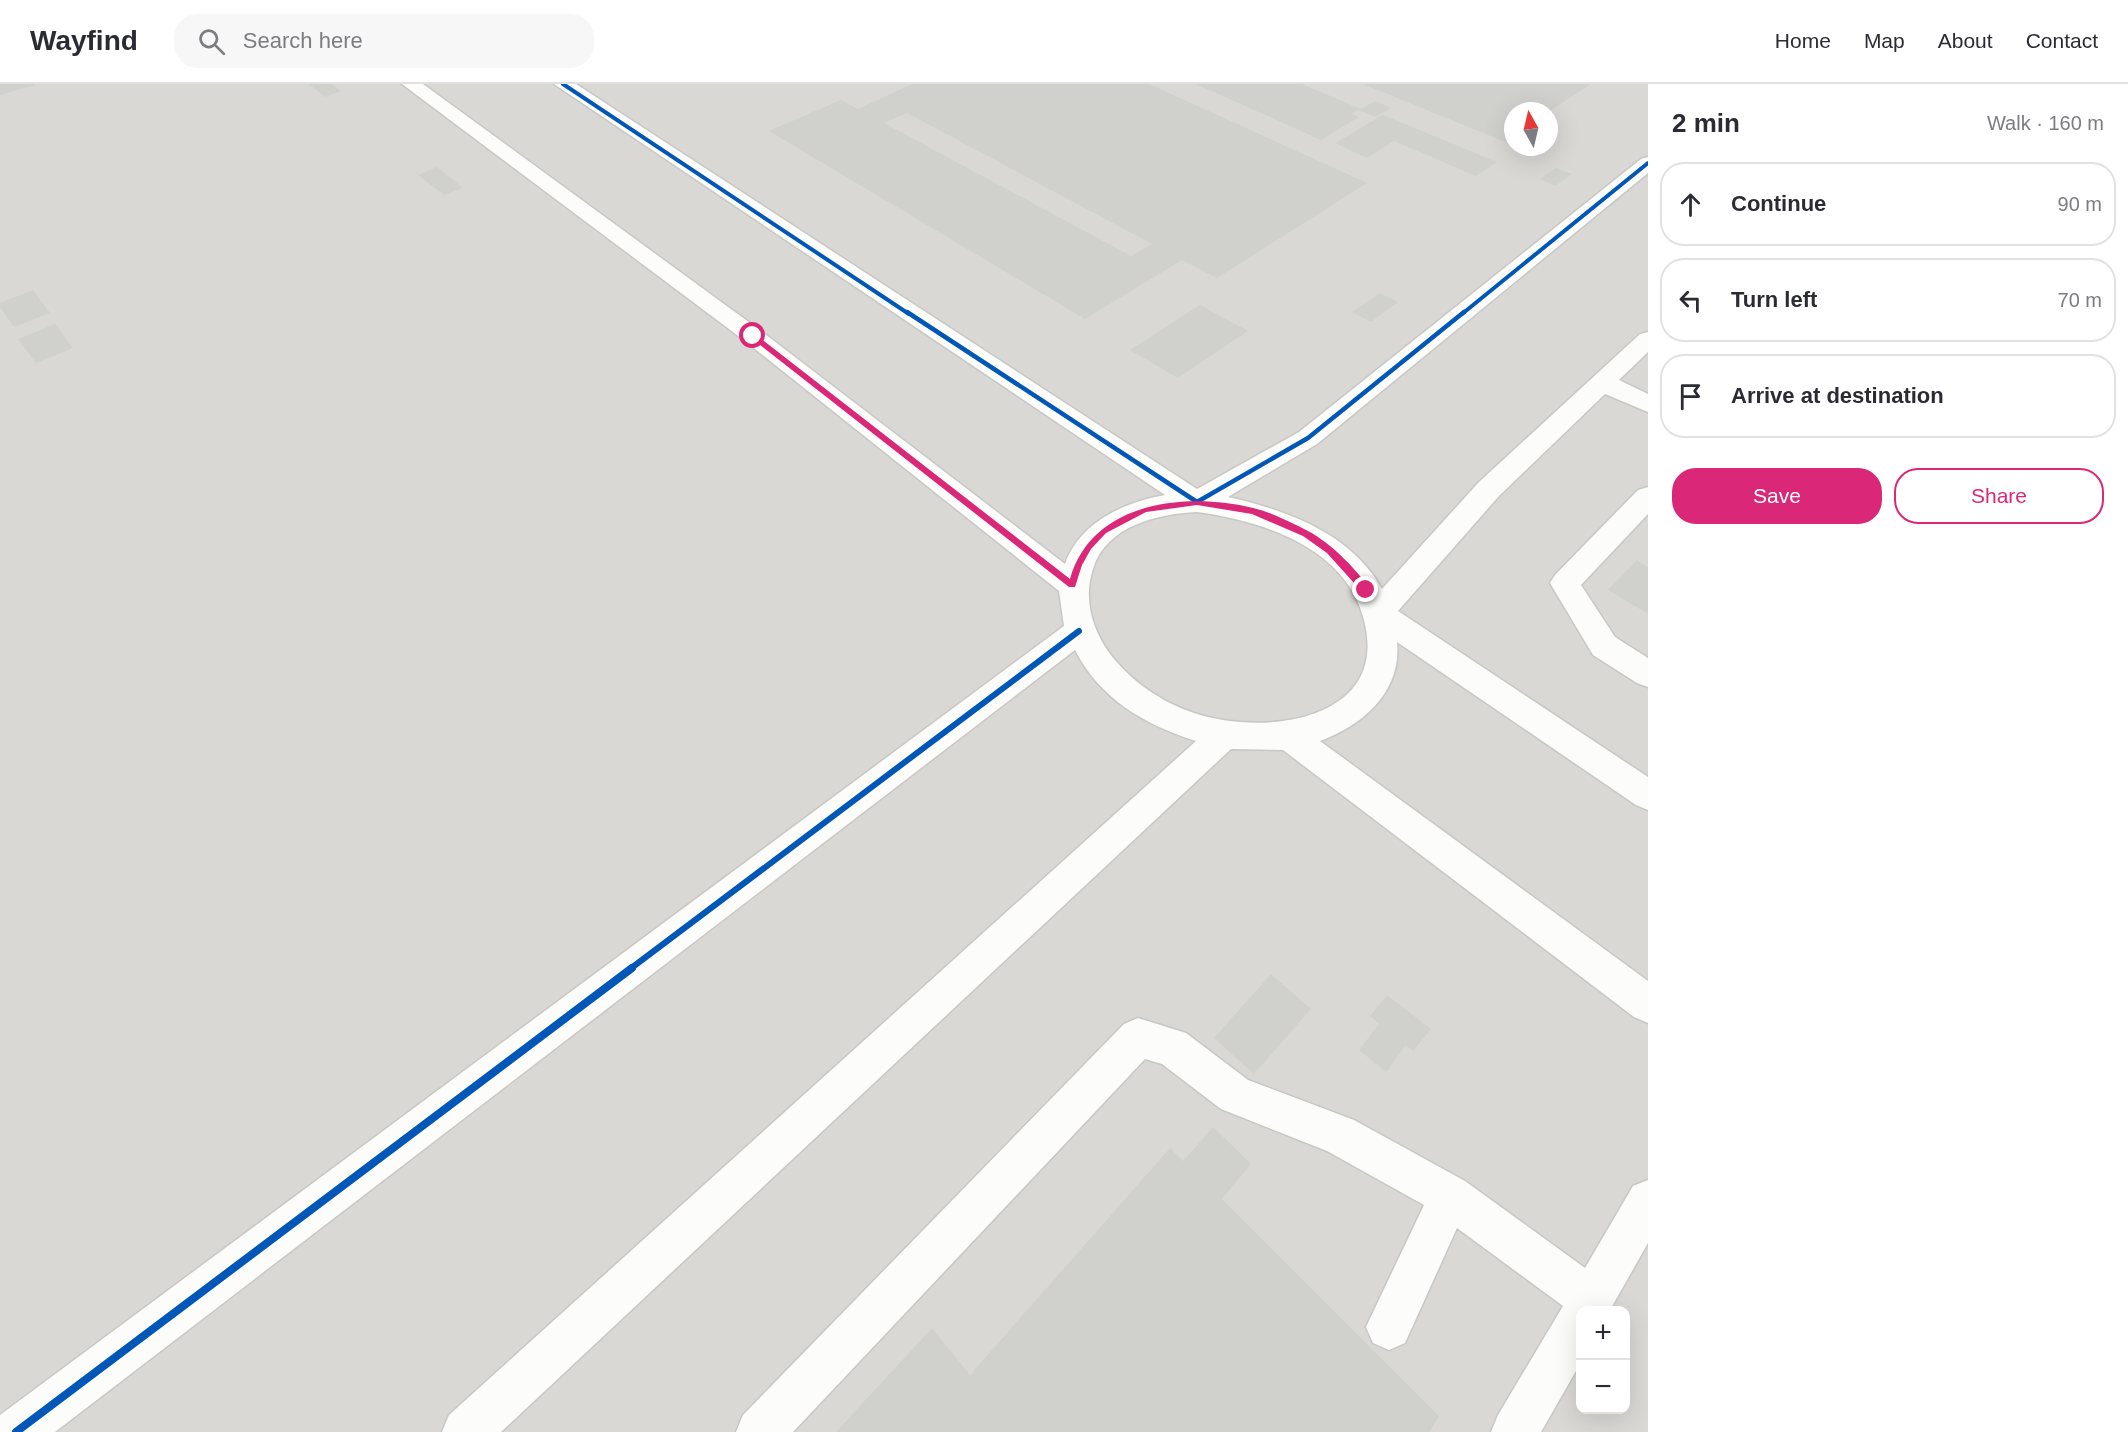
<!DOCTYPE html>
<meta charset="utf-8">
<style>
body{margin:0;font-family:Arial,sans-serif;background:#f7f7f7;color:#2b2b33}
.controls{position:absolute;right:18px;bottom:18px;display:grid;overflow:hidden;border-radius:12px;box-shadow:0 6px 24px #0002}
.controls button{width:54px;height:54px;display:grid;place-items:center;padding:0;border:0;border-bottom:2px solid #e1e1e2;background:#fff;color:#2b2b33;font:30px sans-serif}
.compass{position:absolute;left:1504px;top:18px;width:54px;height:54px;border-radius:50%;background:#fff;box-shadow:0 6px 24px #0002;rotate:352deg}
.stop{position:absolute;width:18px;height:18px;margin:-14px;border:4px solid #db2777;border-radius:50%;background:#fff}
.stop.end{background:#db2777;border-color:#fff;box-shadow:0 2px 6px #0008}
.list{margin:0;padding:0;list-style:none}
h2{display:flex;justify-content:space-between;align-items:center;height:78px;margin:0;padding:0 24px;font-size:26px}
h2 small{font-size:20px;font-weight:400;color:#7c7c81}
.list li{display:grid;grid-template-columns:39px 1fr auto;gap:18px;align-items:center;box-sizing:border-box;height:84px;margin:0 12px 12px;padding:0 12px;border:2px solid #e1e1e2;border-radius:24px}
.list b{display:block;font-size:22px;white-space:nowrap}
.list em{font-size:20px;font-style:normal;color:#7c7c81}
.actions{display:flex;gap:12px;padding:18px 24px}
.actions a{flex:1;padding:14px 0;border:2px solid #db2777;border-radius:24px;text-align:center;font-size:21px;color:#db2777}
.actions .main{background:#db2777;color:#fff}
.icon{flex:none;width:33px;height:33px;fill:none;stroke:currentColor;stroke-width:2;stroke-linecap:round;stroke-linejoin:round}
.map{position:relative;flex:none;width:1648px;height:1348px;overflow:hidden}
header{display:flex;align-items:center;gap:36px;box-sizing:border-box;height:84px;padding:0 30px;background:#fff;border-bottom:2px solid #e1e1e2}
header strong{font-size:28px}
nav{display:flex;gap:33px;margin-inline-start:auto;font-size:21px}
.search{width:420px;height:54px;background:#f7f7f7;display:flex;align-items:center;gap:15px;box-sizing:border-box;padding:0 21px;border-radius:24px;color:#7c7c81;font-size:22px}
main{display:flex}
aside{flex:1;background:#fff}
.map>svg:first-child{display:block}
.industrial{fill:#d9d8d5;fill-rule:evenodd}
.building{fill:#d0d0cd;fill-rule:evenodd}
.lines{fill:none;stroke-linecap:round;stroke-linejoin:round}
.minor-casing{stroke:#c7c7c6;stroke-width:3}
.minor{fill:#fcfcfb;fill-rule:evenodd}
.cycleway-far3-casing{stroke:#fff;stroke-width:6}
.cycleway-far2-casing{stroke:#fff;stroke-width:8}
.cycleway-far1-casing{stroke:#fff;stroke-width:10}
.cycleway-casing{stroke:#fff;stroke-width:11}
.cycleway-far3{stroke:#0057b8;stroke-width:4}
.cycleway-far2{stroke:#0057b8;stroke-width:4.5}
.cycleway-far1{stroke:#0057b8;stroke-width:6}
.cycleway{stroke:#0057b8;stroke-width:8}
.route{fill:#db2777}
</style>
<header>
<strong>Wayfind</strong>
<div class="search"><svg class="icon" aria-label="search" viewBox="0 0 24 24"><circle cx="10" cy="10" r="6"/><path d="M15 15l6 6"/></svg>Search here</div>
<nav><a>Home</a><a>Map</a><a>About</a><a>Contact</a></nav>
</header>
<main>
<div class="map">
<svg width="1648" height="1348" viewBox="0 0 1648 1348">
<rect width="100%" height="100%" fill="#e9e9e5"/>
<path class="industrial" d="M 0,0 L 1648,0 L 1648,1348 L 0,1348 ZM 1513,27 L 1549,27 L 1549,63 L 1513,63 ZM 1580,1226 L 1626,1226 L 1626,1326 L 1580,1326 Z"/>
<path class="building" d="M 0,0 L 34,0 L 35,1 L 0,11 Z
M 309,0 L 332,0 L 341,7 L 325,13 Z
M 912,0 L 1149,0 L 1367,99 L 1217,194 L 1182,176 L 1085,235 L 769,47 L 841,16 L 858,25 ZM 907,29 L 1152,160 L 1131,172 L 884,39 Z
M 1196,0 L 1302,0 L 1361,25 L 1375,17 L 1391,24 L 1375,33 L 1358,26 L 1351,30 L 1359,33 L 1321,56 Z
M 1363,0 L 1591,0 L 1550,27 L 1513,27 L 1513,52 L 1505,58 Z
M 1383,31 L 1497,78 L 1476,92 L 1394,57 L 1367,74 L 1335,59 Z
M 437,83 L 463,104 L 444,111 L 418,91 Z
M 1556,84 L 1572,90 L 1555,102 L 1540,95 Z
M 33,206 L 50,229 L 14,243 L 0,223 L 0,219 Z
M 1380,209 L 1398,218 L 1371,238 L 1352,228 Z
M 1200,221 L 1248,247 L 1178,294 L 1130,266 Z
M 55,240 L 73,264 L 36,279 L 18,255 Z
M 1637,476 L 1648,483 L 1648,530 L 1608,506 Z
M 1271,890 L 1311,925 L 1254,990 L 1214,954 Z
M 1387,911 L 1431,945 L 1413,967 L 1406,961 L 1386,988 L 1359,966 L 1379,940 L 1370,932 Z
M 1213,1043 L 1251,1080 L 1222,1115 L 1439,1332 L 1429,1348 L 836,1348 L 932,1244 L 970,1291 L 1170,1064 L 1183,1077 Z"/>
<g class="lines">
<defs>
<path id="minor" d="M 402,0 L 423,0 L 761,247 L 1065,480 C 1079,439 1124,418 1165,411 L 554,0 L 576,0 L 1197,405 L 1299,348 L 1641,75 L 1648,73 L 1648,89 L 1317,360 L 1228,413 C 1286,426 1351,449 1382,505 L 1479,398 L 1640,250 L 1648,248 L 1648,268 L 1619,296 L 1648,310 L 1648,328 L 1605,310 L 1499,412 L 1398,527 L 1648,693 L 1648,726 L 1636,721 L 1397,558 C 1402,607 1364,641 1320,657 L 1648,897 L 1648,939 L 1634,933 L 1283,666 L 1231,665 L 501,1348 L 442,1348 L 449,1331 L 1196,657 C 1145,641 1100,615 1075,566 L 55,1348 L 0,1348 L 0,1331 L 1064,542 L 1059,507 L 745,257 ZM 1197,428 C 1256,436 1334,459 1359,521 C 1402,632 1273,655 1194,629 C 1161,618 1131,597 1110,570 C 1092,545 1083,515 1093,485 C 1106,442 1157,430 1197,428 Z
M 1648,403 L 1648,430 L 1581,501 L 1615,553 L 1648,574 L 1648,603 L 1637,599 L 1593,571 L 1550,499 L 1555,491 L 1638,406 Z
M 1138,934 L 1186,949 L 1248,996 L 1354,1036 L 1465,1097 L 1585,1184 L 1633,1102 L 1648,1096 L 1648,1159 L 1610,1226 L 1580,1226 L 1580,1280 L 1541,1348 L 1491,1348 L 1498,1331 L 1563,1222 L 1457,1144 L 1405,1259 L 1389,1266 L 1373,1259 L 1366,1243 L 1424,1121 L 1327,1067 L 1221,1025 L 1162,980 L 1145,975 L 793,1348 L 736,1348 L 743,1331 L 1124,940 Z"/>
</defs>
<use href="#minor" class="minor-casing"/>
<use href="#minor" class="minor"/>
<defs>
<path id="cycleway-far3" d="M 563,0 L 909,230
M 1462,230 L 1648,79"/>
<path id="cycleway-far2" d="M 907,228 L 1197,418 L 1308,354 L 1464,228"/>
<path id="cycleway-far1" d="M 630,885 L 1079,547"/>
<path id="cycleway" d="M 16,1348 L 632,884"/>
</defs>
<use href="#cycleway-far3" class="cycleway-far3-casing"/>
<use href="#cycleway-far2" class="cycleway-far2-casing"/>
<use href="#cycleway-far1" class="cycleway-far1-casing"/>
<use href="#cycleway" class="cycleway-casing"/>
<use href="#cycleway-far3" class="cycleway-far3"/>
<use href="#cycleway-far2" class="cycleway-far2"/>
<use href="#cycleway-far1" class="cycleway-far1"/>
<use href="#cycleway" class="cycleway"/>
</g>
<path class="route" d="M 750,250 L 755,250 L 1070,495 C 1092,417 1186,408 1253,424 C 1271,428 1292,439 1308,447 C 1332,460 1355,484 1371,506 L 1363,509 L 1327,469 L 1303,452 L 1252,430 L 1197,421 L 1146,428 L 1106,449 L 1091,465 L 1082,481 L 1075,503 L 1069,503 L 750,253 Z"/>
</svg>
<div class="controls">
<button>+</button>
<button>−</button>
</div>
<svg class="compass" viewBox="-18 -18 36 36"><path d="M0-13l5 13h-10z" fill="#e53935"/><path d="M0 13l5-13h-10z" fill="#7c7c81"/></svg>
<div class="stop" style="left:753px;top:252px"></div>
<div class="stop end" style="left:1366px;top:506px"></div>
</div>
<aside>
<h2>2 min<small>Walk · 160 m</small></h2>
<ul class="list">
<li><svg class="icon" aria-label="ahead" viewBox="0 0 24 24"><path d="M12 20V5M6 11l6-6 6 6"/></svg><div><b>Continue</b></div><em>90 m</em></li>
<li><svg class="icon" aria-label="left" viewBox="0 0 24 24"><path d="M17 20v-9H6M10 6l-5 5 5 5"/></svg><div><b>Turn left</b></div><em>70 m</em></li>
<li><svg class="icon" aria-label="arrive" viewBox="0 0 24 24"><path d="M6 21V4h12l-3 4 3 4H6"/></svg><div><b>Arrive at destination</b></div></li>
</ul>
<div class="actions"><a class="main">Save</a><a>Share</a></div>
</aside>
</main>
